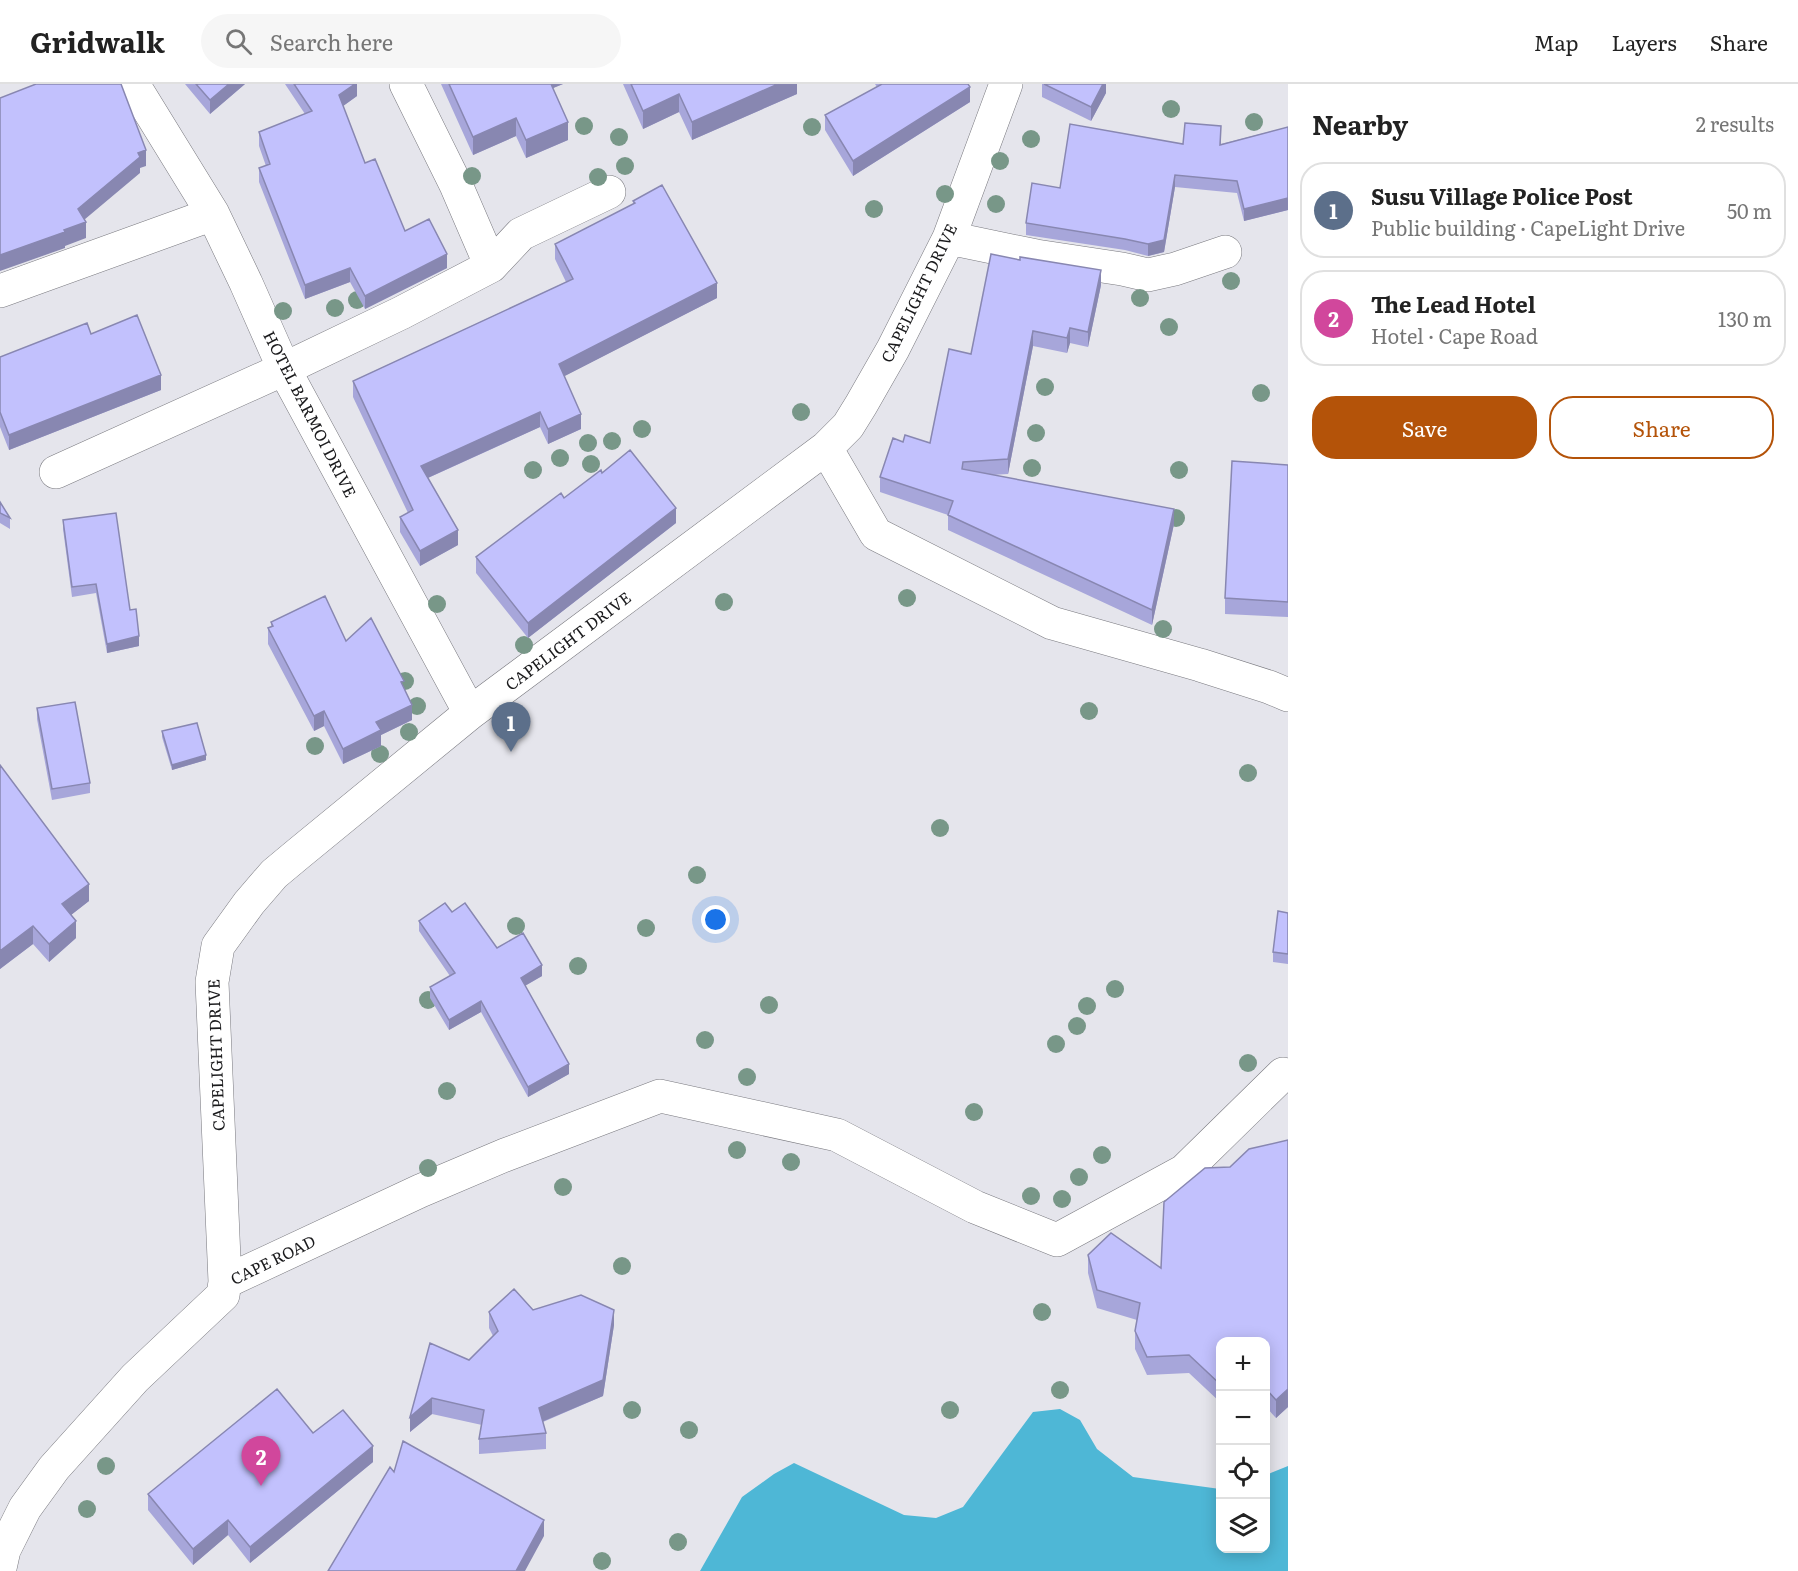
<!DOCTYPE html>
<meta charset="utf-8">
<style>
body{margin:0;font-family:Literata,serif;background:#f6f6f6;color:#222}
.controls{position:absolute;right:18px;bottom:18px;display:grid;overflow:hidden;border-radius:12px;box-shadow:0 3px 15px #0003}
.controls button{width:54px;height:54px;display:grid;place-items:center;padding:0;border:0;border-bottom:2px solid #e0e0e0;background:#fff;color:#222;font:30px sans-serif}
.you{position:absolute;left:716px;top:836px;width:21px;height:21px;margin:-15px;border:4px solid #fff;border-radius:50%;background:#1a73e8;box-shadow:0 0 0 9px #1a73e833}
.badge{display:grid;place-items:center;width:39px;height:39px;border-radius:50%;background:#b45309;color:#fff;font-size:20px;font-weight:700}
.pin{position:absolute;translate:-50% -50px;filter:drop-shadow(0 2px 3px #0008)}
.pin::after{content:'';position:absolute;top:32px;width:21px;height:18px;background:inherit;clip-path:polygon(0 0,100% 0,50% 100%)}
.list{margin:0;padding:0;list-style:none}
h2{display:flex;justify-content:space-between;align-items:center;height:78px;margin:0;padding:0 24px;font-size:26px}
h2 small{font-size:20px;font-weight:400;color:#767676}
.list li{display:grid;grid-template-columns:39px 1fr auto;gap:18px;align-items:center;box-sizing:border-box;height:96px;margin:0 12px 12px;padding:0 12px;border:2px solid #e0e0e0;border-radius:24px}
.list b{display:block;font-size:22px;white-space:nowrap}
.list p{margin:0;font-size:20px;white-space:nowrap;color:#767676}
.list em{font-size:20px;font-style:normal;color:#767676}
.actions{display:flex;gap:12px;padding:18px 24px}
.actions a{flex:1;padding:14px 0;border:2px solid #b45309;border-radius:24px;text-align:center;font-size:21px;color:#b45309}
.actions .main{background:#b45309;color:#fff}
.icon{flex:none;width:33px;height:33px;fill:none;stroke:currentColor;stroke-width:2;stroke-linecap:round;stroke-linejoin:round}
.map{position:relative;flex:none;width:1288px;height:1487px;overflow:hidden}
header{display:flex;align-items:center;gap:36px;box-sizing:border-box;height:84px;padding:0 30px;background:#fff;border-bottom:2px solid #e0e0e0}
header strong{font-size:28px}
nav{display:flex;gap:33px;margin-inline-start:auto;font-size:21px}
.search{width:420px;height:54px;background:#f6f6f6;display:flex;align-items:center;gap:15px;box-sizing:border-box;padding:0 21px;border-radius:33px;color:#767676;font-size:22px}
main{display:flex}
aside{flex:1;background:#fff}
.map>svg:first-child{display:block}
.water{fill:#4eb7d6}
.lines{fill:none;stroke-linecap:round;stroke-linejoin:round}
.minor-casing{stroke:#79797f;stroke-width:34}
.minor{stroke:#fff;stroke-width:33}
.tree{fill:#789788}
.wall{fill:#a7a6da}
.shaded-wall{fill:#8887b1}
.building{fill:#c2c1fd;stroke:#8887b1;stroke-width:1.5}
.labels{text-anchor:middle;stroke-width:5;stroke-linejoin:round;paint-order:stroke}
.street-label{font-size:16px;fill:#1a1a1c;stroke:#fff}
</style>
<header>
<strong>Gridwalk</strong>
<div class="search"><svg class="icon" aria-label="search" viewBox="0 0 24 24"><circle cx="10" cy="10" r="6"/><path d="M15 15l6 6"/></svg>Search here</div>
<nav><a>Map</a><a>Layers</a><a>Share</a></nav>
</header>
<main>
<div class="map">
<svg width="1288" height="1487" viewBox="0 0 1288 1487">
<rect width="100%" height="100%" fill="#e5e5ec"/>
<path class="water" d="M 1060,1325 L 1080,1336 L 1097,1365 L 1133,1393 L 1220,1405 L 1220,1464 L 1266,1464 L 1266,1391 L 1288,1382 L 1288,1487 L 700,1487 L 742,1413 L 774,1390 L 794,1379 L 904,1431 L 936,1434 L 963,1423 L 1033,1328 Z"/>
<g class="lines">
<defs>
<path id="minor" d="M 133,0 L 213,130 L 246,199 L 284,285 L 470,629
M 406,0 L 456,101 L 491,182
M 949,154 L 1036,172 L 1122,185 L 1148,191 L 1175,185 L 1225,168
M 0,207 L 213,130
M 826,364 L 876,450 L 1052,539 L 1200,581 L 1269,603 L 1288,611
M 56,388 L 284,285 L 401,229 L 491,182 L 521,150 L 609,108
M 225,1198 L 420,1107 L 505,1071 L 660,1012 L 837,1051 L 975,1123 L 1057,1156 L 1184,1087 L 1283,990
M 0,1484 L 4,1466 L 25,1424 L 54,1384 L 135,1294 L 223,1211 L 225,1198 L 212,898 L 218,862 L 249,819 L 274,790 L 298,770 L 470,629 L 826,364 L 848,342 L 861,321 L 893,265 L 949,154 L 1006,0"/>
</defs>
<use href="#minor" class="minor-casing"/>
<use href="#minor" class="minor"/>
</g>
<g class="tree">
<circle cx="1171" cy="25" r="9"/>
<circle cx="1254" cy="38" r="9"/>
<circle cx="584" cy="42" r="9"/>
<circle cx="812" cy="43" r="9"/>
<circle cx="619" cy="53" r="9"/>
<circle cx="1031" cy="55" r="9"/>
<circle cx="1000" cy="77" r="9"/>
<circle cx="625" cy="82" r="9"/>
<circle cx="472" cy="92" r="9"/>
<circle cx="598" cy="93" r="9"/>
<circle cx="945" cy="110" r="9"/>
<circle cx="996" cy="120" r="9"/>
<circle cx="874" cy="125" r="9"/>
<circle cx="1231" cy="197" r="9"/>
<circle cx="1140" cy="214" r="9"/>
<circle cx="357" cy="216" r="9"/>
<circle cx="335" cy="224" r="9"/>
<circle cx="283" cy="227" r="9"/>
<circle cx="1169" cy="243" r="9"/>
<circle cx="1045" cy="303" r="9"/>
<circle cx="1261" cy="309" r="9"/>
<circle cx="801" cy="328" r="9"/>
<circle cx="642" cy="345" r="9"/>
<circle cx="1036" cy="349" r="9"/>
<circle cx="612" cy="357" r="9"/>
<circle cx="588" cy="359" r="9"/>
<circle cx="560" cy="374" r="9"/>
<circle cx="591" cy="380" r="9"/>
<circle cx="1032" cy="384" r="9"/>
<circle cx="533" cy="386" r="9"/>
<circle cx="1179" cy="386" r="9"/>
<circle cx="1176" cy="434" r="9"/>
<circle cx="907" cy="514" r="9"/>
<circle cx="724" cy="518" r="9"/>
<circle cx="437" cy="520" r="9"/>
<circle cx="1163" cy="545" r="9"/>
<circle cx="524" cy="561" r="9"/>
<circle cx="405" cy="597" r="9"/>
<circle cx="417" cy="622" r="9"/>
<circle cx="1089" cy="627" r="9"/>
<circle cx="409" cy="648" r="9"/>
<circle cx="315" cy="662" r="9"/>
<circle cx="380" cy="670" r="9"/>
<circle cx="1248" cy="689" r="9"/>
<circle cx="940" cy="744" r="9"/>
<circle cx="697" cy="791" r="9"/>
<circle cx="516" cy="842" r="9"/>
<circle cx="646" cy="844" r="9"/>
<circle cx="578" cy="882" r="9"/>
<circle cx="1115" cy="905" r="9"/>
<circle cx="428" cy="916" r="9"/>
<circle cx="769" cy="921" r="9"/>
<circle cx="1087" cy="922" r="9"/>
<circle cx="1077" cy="942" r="9"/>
<circle cx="705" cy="956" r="9"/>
<circle cx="1056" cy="960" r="9"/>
<circle cx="1248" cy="979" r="9"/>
<circle cx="747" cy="993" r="9"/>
<circle cx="447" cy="1007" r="9"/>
<circle cx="974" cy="1028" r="9"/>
<circle cx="737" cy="1066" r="9"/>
<circle cx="1102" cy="1071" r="9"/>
<circle cx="791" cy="1078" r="9"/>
<circle cx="428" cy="1084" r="9"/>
<circle cx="1079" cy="1093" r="9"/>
<circle cx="563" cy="1103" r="9"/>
<circle cx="1031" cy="1112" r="9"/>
<circle cx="1062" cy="1115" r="9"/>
<circle cx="622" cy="1182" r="9"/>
<circle cx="1042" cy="1228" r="9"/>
<circle cx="1060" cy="1306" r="9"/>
<circle cx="632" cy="1326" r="9"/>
<circle cx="950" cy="1326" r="9"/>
<circle cx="689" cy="1346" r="9"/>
<circle cx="106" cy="1382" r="9"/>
<circle cx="87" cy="1425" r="9"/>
<circle cx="678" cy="1458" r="9"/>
<circle cx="602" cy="1477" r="9"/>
</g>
<path class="wall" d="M 185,0 L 245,0 L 210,30 Z
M 285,0 L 357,0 L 357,12 L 343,22 L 365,79 L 405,147 L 447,184 L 365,225 L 350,198 L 305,215 L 259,98 L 259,84 L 266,82 L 259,62 L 259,48 L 305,30 Z
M 441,0 L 563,0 L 553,4 L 568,56 L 526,74 L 516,52 L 473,71 Z
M 623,0 L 797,0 L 797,10 L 692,56 L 679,28 L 643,45 Z
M 875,0 L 968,0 L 970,18 L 853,92 L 825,46 L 825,31 L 877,3 Z
M 1042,0 L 1106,0 L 1106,9 L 1091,37 L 1042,13 Z
M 1288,43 L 1288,126 L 1244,137 L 1237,109 L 1175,103 L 1164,168 L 1148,172 L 1125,166 L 1026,151 L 1026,139 L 1060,104 L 1183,60 L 1221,53 L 1221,60 Z
M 633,117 L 717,214 L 564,292 L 581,345 L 548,360 L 540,343 L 428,394 L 458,461 L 420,482 L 400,448 L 400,433 L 408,429 L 353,313 L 353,297 L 566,198 L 555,175 L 555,160 L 633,120 Z
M 1101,201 L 1088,263 L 1070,259 L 1067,269 L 1033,262 L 1008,390 L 992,391 L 1174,440 L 1152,541 L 948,446 L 948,431 L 880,408 L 880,393 L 903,358 L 930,359 L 971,270 Z
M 91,250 L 161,306 L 9,366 L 0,343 L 0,273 Z
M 1288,381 L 1288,533 L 1225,530 L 1225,514 Z
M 602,389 L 676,439 L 528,554 L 476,489 L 476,473 Z
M 0,418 L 10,434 L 10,445 L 0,439 Z
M 63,436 L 130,526 L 139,562 L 107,569 L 96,509 L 72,513 L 63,445 Z
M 271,538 L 346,557 L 404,604 L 412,636 L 381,651 L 381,662 L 343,680 L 324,642 L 314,647 L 268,560 L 268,544 L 271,543 Z
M 37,624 L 90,699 L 90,709 L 52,716 L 37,635 Z
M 162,647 L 206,676 L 172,686 L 162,653 Z
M 0,681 L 89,817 L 71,831 L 76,854 L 49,878 L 33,860 L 0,885 Z
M 452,828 L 497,864 L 542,892 L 525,902 L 569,990 L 528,1013 L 481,928 L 449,946 L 430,914 L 430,903 L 450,892 L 419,847 L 419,837 Z
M 1288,829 L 1288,880 L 1273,878 L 1273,868 Z
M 1288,1056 L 1288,1323 L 1276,1334 L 1266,1323 L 1266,1257 L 1221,1257 L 1221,1319 L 1189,1289 L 1147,1291 L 1135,1265 L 1135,1247 L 1137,1236 L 1097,1224 L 1088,1189 L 1088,1171 L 1161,1184 L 1230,1083 Z
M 533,1226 L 614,1241 L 603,1312 L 543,1338 L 546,1349 L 546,1365 L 479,1370 L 479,1355 L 482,1341 L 432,1330 L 410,1348 L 410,1333 L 493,1252 L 489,1244 L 489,1228 Z
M 313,1349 L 373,1378 L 250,1479 L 228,1451 L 193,1481 L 148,1426 L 148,1410 Z"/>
<path class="shaded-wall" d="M 229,0 L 245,0 L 210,30 L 210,16 Z
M 355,0 L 357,0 L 357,12 L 339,25 L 339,11 Z
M 546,0 L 563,0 L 546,7 Z
M 778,0 L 797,0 L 797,10 L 692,56 L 692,38 Z
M 1103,0 L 1106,0 L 1106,9 L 1091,37 L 1091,23 Z
M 970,3 L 970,18 L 853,92 L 853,77 Z
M 679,10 L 679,28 L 643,45 L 643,27 Z
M 516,34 L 516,52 L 473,71 L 473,53 Z
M 568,38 L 568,56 L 526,74 L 526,56 Z
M 146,66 L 146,82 L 140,84 L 140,89 L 78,141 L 86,138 L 86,154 L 65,162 L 65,164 L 0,187 L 0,171 L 64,146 L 78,125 L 138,69 Z
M 1175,91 L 1175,103 L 1164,168 L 1148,172 L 1148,160 Z
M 1288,114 L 1288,126 L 1244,137 L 1244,125 Z
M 447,170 L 447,184 L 365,225 L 365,212 Z
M 350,184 L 350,198 L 305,215 L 305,201 Z
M 1101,186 L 1101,201 L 1088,263 L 1088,248 Z
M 717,199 L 717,214 L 559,295 L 559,280 Z
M 1070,244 L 1070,259 L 1067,269 L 1067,254 Z
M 1033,247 L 1033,262 L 1008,390 L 1008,375 Z
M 161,291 L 161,306 L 9,366 L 9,351 Z
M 540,328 L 540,343 L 421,397 L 421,382 Z
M 581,330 L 581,345 L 548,360 L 548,345 Z
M 676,424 L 676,439 L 528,554 L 528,539 Z
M 1174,425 L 1174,440 L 1152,541 L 1152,526 Z
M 458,446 L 458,461 L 420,482 L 420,467 Z
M 139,552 L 139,562 L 107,569 L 107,560 Z
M 412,621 L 412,636 L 381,651 L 381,662 L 343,680 L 343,665 L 376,638 Z
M 324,627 L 324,642 L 314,647 L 314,632 Z
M 206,671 L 206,676 L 172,686 L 172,681 Z
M 89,800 L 89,817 L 62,838 L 62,820 Z
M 76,837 L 76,854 L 49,878 L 49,860 Z
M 33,842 L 33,860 L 0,885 L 0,867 Z
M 542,881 L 542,892 L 521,904 L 521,894 Z
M 481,917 L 481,928 L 449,946 L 449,936 Z
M 569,980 L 569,990 L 528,1013 L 528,1003 Z
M 614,1226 L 614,1241 L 603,1312 L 539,1339 L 539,1324 Z
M 1288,1305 L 1288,1323 L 1276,1334 L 1276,1316 Z
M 432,1314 L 432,1330 L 410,1348 L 410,1333 Z
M 373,1362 L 373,1378 L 250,1479 L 250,1463 Z
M 228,1436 L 228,1451 L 193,1481 L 193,1465 Z
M 544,1436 L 544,1452 L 525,1487 L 516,1487 Z"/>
<path class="building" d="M 36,0 L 121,0 L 146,66 L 138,69 L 140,73 L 78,125 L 86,138 L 64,146 L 65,148 L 0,171 L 0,14 Z
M 196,0 L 229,0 L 210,16 Z
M 294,0 L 355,0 L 339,11 L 365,79 L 375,75 L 405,147 L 429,135 L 447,170 L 365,212 L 350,184 L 305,201 L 259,84 L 270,80 L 259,48 L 312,27 Z
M 449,0 L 551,0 L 568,38 L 526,56 L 516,34 L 473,53 Z
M 631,0 L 778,0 L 692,38 L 679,10 L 643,27 Z
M 882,0 L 968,0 L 970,3 L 853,77 L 825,31 Z
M 1044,0 L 1103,0 L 1091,23 Z
M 1185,39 L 1221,42 L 1220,61 L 1288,43 L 1288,114 L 1244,125 L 1237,97 L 1175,91 L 1164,156 L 1148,160 L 1125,155 L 1026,139 L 1032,99 L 1060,104 L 1070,40 L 1183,60 Z
M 662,101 L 717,199 L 559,280 L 581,330 L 548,345 L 540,328 L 421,382 L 458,446 L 420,467 L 400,433 L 413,426 L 353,297 L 573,195 L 555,160 L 635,119 L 633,117 Z
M 991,170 L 1020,176 L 1020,173 L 1101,186 L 1088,248 L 1070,244 L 1067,254 L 1033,247 L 1008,375 L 963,378 L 962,385 L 1174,425 L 1152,526 L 948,431 L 953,417 L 880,393 L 893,354 L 903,358 L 905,351 L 930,359 L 949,265 L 971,270 Z
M 137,231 L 161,291 L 9,351 L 0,328 L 0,273 L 87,239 L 91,250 Z
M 630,366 L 676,424 L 528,539 L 476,473 L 561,409 L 564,414 L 601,386 L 602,389 Z
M 1232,377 L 1288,381 L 1288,518 L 1225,514 Z
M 0,418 L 10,434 L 0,429 Z
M 116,429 L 130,526 L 136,525 L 139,552 L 107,560 L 96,500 L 72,503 L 63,436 Z
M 325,512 L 346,557 L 371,534 L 404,597 L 401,598 L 412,621 L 376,638 L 381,646 L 343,665 L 324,627 L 314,632 L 268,544 L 273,542 L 271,538 Z
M 75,618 L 90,699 L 52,705 L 37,624 Z
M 197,639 L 206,671 L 172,681 L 162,647 Z
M 0,681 L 89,800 L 62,820 L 76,837 L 49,860 L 33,842 L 0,867 Z
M 445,819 L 452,828 L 465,819 L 497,864 L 523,849 L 542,881 L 521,894 L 569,980 L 528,1003 L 481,917 L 449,936 L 430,903 L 455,889 L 419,837 Z
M 1278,827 L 1288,829 L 1288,870 L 1273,868 Z
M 1288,1056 L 1288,1305 L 1276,1316 L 1266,1305 L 1266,1257 L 1221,1257 L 1221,1301 L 1189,1271 L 1147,1273 L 1135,1247 L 1140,1219 L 1097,1206 L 1088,1171 L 1111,1149 L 1161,1184 L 1164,1118 L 1205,1084 L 1230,1083 L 1249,1065 Z
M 514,1205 L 533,1226 L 581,1211 L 614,1226 L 603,1296 L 539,1324 L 546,1349 L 479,1355 L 484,1326 L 432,1314 L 410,1333 L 430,1259 L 469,1276 L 498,1247 L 489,1228 Z
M 277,1305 L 313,1349 L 343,1326 L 373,1362 L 250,1463 L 228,1436 L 193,1465 L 148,1410 Z
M 403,1357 L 544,1436 L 516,1487 L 328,1487 L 390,1383 L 394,1388 Z"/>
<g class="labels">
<g class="street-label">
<text transform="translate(919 209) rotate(-64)" y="6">CAPELIGHT DRIVE</text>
<text transform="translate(310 330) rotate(63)" y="6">HOTEL BARMOI DRIVE</text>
<text transform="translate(568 557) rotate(-37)" y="6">CAPELIGHT DRIVE</text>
<text transform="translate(216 971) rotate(-92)" y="6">CAPELIGHT DRIVE</text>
<text transform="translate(273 1176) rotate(-26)" y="6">CAPE ROAD</text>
</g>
</g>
</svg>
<div class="controls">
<button>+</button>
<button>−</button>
<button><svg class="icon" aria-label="locate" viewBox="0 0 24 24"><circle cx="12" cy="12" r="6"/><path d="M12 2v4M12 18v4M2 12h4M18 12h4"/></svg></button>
<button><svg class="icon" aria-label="layers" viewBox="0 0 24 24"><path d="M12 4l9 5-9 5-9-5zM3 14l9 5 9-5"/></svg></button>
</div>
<div class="you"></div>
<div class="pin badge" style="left:511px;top:668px;background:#5c6f8a">1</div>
<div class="pin badge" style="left:261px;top:1402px;background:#d1479c">2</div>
</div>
<aside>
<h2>Nearby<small>2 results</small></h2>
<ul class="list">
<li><span class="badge" style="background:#5c6f8a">1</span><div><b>Susu Village Police Post</b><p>Public building · CapeLight Drive</p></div><em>50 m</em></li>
<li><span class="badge" style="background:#d1479c">2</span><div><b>The Lead Hotel</b><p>Hotel · Cape Road</p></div><em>130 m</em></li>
</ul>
<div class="actions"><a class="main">Save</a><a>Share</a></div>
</aside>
</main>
